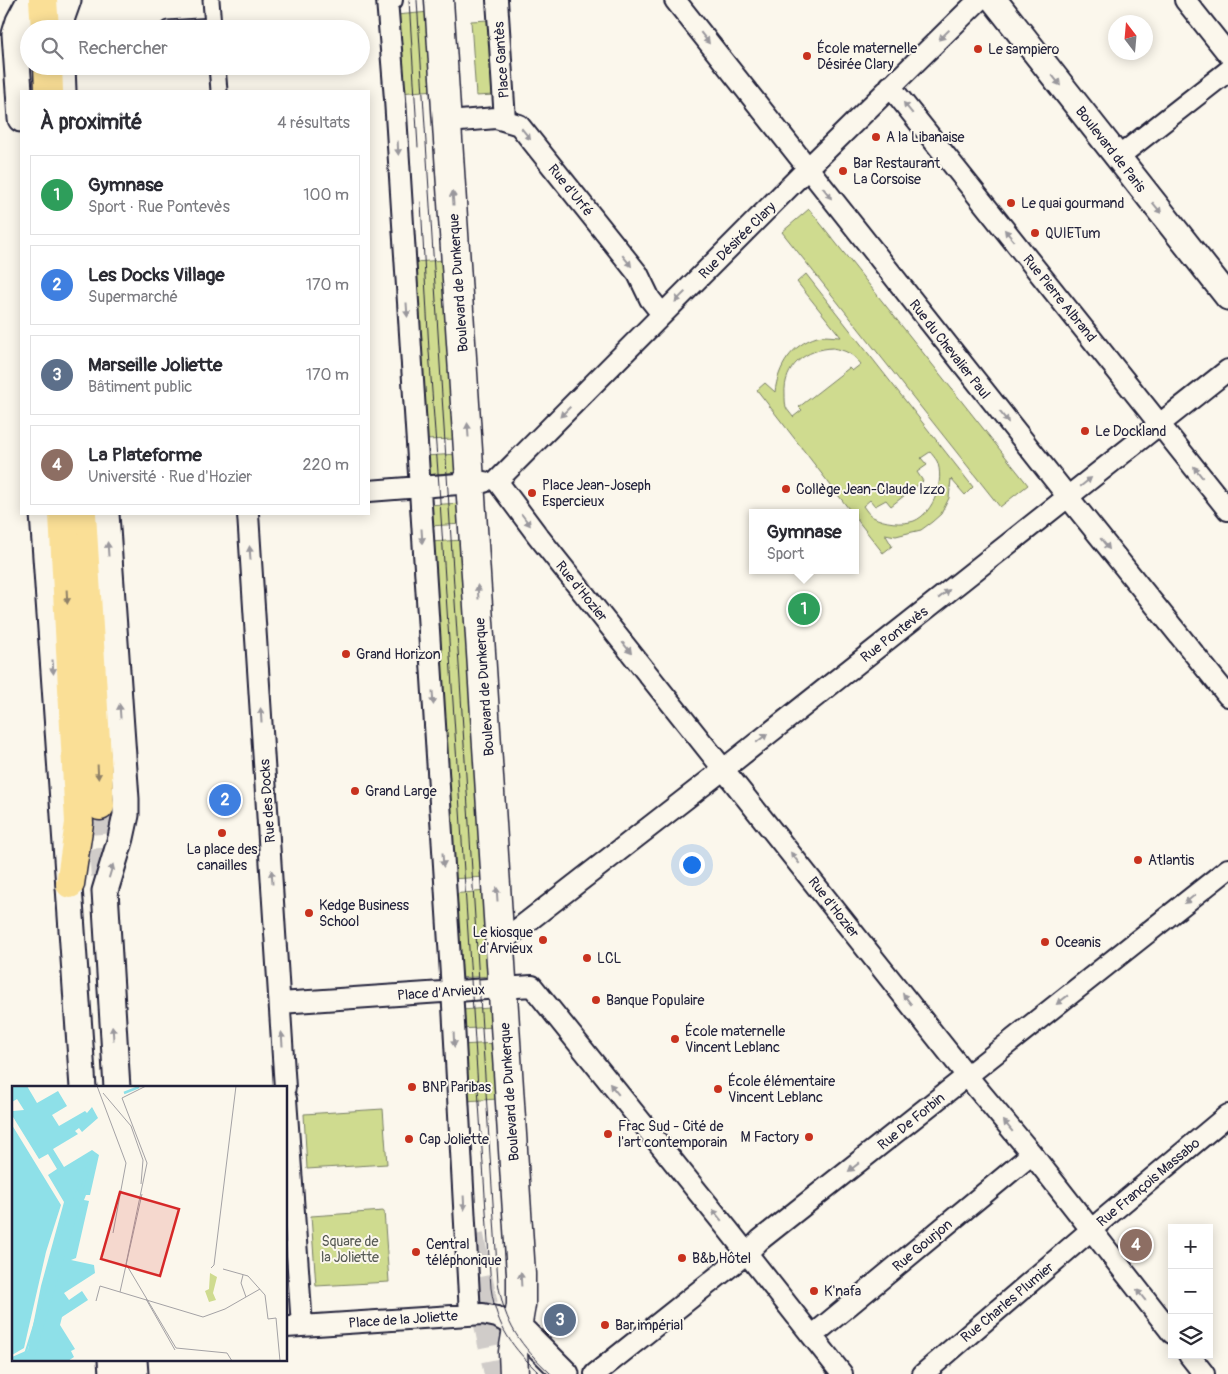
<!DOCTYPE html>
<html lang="fr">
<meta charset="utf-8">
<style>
body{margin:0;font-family:Pangolin,sans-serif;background:#f2f2f3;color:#2b2b33}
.controls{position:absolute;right:15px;bottom:15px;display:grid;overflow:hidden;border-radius:0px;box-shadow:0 2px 12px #0003}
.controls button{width:45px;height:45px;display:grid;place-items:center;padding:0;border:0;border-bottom:1px solid #e1e1e2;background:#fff;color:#2b2b33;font:25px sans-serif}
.compass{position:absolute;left:1108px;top:15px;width:45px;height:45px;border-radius:50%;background:#fff;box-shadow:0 2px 12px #0003;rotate:344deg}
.you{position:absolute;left:691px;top:864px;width:18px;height:18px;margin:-12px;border:4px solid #fff;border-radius:50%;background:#1a73e8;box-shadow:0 0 0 8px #1a73e833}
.badge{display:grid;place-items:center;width:32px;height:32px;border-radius:50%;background:#db2777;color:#fff;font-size:16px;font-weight:700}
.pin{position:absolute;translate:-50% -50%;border:2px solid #fff;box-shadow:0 1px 5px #0006}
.popup{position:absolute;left:749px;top:509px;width:110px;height:65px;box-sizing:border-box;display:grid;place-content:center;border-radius:0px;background:#fff;filter:drop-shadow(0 1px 4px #0005);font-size:16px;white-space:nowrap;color:#7c7c81}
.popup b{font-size:19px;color:#2b2b33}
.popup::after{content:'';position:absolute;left:50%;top:100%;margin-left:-10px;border:10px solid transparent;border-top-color:#fff}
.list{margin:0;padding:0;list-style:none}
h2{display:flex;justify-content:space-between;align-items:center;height:65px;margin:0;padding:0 20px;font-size:21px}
h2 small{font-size:16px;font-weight:400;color:#7c7c81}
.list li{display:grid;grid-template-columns:32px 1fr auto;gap:15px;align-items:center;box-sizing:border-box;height:80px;margin:0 10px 10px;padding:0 10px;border:1px solid #e1e1e2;border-radius:0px}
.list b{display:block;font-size:19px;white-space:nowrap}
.list p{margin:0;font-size:16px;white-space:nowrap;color:#7c7c81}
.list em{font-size:16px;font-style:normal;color:#7c7c81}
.icon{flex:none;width:28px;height:28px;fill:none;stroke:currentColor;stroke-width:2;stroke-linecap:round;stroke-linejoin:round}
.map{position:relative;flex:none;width:1228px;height:1374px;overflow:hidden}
.search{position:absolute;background:#fff;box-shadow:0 2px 12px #0003;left:20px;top:20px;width:350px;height:55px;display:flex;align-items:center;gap:12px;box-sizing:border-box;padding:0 18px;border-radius:28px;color:#7c7c81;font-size:19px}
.panel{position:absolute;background:#fff;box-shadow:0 2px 12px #0003;left:20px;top:90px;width:350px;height:425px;border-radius:0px}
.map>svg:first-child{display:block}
.green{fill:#cfdb8f;stroke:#787e65;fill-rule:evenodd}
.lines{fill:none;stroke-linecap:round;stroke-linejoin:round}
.trunk-tunnel{stroke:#d0ccc9;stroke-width:28;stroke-dasharray:28 14;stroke-linecap:butt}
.pedestrian-casing{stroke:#22223b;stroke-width:19}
.minor-casing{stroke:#22223b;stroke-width:24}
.tertiary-casing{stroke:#22223b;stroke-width:29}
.secondary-casing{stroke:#22223b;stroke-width:31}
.trunk-casing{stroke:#22223b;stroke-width:31}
.motorway-casing{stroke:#22223b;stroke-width:31}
.pedestrian{stroke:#fbf7ec;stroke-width:15}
.minor{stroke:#fbf7ec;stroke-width:20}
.tertiary{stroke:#fbf7ec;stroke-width:25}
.secondary{stroke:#fbf7ec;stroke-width:28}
.trunk{stroke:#fadf96;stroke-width:28}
.motorway{stroke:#fadf96;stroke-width:28}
.tram{stroke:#22223b;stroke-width:1}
.oneway{fill:#99979c}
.oneway2{fill:#8e8068}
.poi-dot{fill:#c8321e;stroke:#fbf7ec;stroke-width:2}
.labels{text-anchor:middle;stroke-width:4;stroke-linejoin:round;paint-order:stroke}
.poi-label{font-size:14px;fill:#22223b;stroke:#fbf7ec;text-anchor:start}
.street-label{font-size:14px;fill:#22223b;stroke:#fbf7ec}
.park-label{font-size:14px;fill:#565a54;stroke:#fbf7ec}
.inset-river{fill:none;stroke:#8ee0e8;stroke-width:2.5}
.inset-road{fill:none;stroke:#a4a2a5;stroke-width:1}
.view{fill:#d62828;fill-opacity:0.15;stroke:#d62828;stroke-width:2.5}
.inset-edge{fill:none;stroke:#22223b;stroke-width:2.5}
</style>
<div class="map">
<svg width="1228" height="1374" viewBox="0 0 1228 1374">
<rect width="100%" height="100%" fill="#fbf7ec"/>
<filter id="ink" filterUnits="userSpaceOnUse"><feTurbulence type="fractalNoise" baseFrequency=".02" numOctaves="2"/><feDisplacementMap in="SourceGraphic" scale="10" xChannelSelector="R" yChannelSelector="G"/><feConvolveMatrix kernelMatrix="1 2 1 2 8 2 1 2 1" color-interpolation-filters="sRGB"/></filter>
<g filter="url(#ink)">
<path class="green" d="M 430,12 L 435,90 L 400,93 L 396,15 Z
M 489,20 L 494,95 L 476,96 L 471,21 Z
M 809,209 L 1028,485 L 1000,507 L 782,232 Z
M 446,260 L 458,439 L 423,440 L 413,262 Z
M 806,274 L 973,487 L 965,495 L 951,479 L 949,498 L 941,514 L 932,522 L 921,530 L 908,533 L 896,536 L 885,534 L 892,546 L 883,553 L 855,517 L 855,513 L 852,513 L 757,390 L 765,383 L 775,392 C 778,367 791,345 817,337 C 825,335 833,337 841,337 L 797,282 ZM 833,348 C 845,350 853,354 861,364 L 852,371 L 849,368 L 799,407 L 802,410 L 793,417 C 791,414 787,410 786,407 C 785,404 785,398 785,395 C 783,366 806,349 833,348 ZM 930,452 C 932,454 935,458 937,461 C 945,480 934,513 914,521 C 902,525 884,523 873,517 C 869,515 866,510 863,506 L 870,500 L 875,506 L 886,500 L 891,506 L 923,481 L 917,472 L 927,465 L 921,458 Z
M 459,454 L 460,472 L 425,475 L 424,456 Z
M 462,503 L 463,524 L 429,526 L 427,505 Z
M 464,540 L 486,877 L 450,879 L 429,542 Z
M 487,891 L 492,976 L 456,978 L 451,894 Z
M 490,1008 L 495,1027 L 460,1029 L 461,1010 Z
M 496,1043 L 499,1099 L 464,1101 L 460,1045 Z
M 383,1109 L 387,1164 L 307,1169 L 304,1114 Z
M 384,1211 L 389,1282 L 316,1286 L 311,1216 Z"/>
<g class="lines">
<path class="trunk-tunnel" d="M 100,806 L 106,892
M 470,1236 L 498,1374"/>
<defs>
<path id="pedestrian" d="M 211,0 L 213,26
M 168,29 L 213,26 L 214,29
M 217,66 L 219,91"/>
<path id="minor" d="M 392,0 L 387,0 L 395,99 L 453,1006 L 470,1314
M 497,0 L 505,120
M 675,0 L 1068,497 L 1228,696
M 1185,0 L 1228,54
M 890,86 L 1228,510
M 448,122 L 496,118 L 519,125 L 638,274 L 650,299 L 662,314
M 1117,158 L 1228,71
M 497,481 L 538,536 L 976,1087 L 1032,1154 L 1172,1333
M 497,481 L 808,168 L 979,0
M 369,491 L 484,482
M 248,514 L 285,1088
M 500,943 L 724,769 L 1228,370
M 280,1003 L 532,986 L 730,1232 L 842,1374
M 286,1099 L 302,1326
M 286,1327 L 483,1314 L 497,1317 L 517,1328
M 812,1336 L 1032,1154
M 1189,1355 L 1204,1374
M 595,1374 L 747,1253 L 760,1240 L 1228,869
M 923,1374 L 1106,1217 L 1228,1115"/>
<path id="tertiary" d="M 994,0 L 1228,297
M 60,29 L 62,17 L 68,0
M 62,66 L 63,91
M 21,119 L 15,34 L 19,21 L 30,0
M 43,514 L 83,1088
M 106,514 L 126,799 L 126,815 L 121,838 L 105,891 L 117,1088
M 517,1328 L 525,1333 L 566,1374
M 111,1360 L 112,1374
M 134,1360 L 135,1374"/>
<path id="secondary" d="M 439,0 L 521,1274 L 521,1305 L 513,1352 L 514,1374"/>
<path id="trunk" d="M 82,514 L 100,806"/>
<path id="motorway" d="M 43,0 L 45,29
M 48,66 L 49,91
M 63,514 L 79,823 L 70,884"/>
</defs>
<use href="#pedestrian" class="pedestrian-casing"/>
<use href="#minor" class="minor-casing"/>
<use href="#tertiary" class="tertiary-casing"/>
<use href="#secondary" class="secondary-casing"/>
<use href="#trunk" class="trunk-casing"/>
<use href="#motorway" class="motorway-casing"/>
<use href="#pedestrian" class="pedestrian"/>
<use href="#minor" class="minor"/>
<use href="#tertiary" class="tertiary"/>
<use href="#secondary" class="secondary"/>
<use href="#trunk" class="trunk"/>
<use href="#motorway" class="motorway"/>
<path class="tram" d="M 409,0 L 418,147
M 417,0 L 498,1282 C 505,1325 520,1345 551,1374
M 421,202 L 429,351 L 439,486 L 491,1288 C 497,1328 512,1347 540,1374"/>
</g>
<defs><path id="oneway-solid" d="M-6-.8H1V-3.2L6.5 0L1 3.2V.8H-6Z" transform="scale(1.25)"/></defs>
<g class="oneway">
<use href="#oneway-solid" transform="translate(944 35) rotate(136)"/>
<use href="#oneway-solid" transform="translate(705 38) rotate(52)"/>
<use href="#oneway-solid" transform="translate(1056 80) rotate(52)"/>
<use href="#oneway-solid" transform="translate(908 108) rotate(-129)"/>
<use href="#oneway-solid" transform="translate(526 134) rotate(51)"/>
<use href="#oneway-solid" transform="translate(398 148) rotate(87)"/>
<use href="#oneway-solid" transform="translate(827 193) rotate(52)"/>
<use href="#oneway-solid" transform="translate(453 198) rotate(-94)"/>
<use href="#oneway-solid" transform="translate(1157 208) rotate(51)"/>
<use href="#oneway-solid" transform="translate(1009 235) rotate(-129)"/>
<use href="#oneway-solid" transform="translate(627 261) rotate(51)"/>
<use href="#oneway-solid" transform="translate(680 297) rotate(135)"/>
<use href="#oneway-solid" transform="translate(407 310) rotate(86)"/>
<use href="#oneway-solid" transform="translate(565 412) rotate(135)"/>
<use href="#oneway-solid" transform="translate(1004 417) rotate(52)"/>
<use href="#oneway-solid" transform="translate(468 430) rotate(-94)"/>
<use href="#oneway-solid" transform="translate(1198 472) rotate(-128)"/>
<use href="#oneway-solid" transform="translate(1086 482) rotate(-39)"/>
<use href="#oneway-solid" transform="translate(526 520) rotate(53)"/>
<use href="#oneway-solid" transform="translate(422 536) rotate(86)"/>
<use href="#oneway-solid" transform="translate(1105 544) rotate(51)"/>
<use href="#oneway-solid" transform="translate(108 549) rotate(-94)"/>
<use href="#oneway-solid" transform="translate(250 553) rotate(-94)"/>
<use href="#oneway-solid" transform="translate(478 592) rotate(-94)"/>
<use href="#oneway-solid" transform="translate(944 594) rotate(-38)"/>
<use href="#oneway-solid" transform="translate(627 648) rotate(51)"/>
<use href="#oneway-solid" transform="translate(53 667) rotate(86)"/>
<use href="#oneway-solid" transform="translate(433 698) rotate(86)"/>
<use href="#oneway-solid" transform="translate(120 711) rotate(-94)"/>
<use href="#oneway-solid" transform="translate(261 715) rotate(-94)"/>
<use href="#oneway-solid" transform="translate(762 738) rotate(-38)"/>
<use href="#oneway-solid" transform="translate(795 858) rotate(-128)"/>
<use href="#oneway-solid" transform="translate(443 860) rotate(86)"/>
<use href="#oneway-solid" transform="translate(111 871) rotate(-73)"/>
<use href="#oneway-solid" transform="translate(272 877) rotate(-94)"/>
<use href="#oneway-solid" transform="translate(497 894) rotate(-94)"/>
<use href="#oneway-solid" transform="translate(1190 899) rotate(141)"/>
<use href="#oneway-solid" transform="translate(907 999) rotate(-128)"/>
<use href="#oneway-solid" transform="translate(1062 1000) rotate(142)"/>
<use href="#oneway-solid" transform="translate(113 1033) rotate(-94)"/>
<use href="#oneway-solid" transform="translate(282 1039) rotate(-94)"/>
<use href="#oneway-solid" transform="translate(454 1040) rotate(87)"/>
<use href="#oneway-solid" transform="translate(614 1089) rotate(-129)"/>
<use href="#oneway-solid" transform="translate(1008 1126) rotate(-129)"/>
<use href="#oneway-solid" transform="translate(854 1167) rotate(142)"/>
<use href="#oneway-solid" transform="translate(464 1203) rotate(87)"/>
<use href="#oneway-solid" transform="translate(717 1215) rotate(-129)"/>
<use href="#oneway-solid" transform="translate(521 1279) rotate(-93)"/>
<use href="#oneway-solid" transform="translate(1141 1295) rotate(-129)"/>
</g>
<g class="oneway2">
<use href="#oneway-solid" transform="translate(67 597) rotate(87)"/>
<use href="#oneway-solid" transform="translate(98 772) rotate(87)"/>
</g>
</g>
<g class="poi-dot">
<circle cx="978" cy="49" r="5"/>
<circle cx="807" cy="56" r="5"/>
<circle cx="876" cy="137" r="5"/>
<circle cx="843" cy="171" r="5"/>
<circle cx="1011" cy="203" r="5"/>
<circle cx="1035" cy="233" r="5"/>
<circle cx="1085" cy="431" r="5"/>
<circle cx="786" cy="489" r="5"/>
<circle cx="532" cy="493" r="5"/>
<circle cx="346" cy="654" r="5"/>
<circle cx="355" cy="791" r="5"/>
<circle cx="222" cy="833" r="5"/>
<circle cx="1138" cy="860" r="5"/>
<circle cx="309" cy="913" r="5"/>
<circle cx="543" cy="940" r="5"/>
<circle cx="1045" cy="942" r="5"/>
<circle cx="587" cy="958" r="5"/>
<circle cx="596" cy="1000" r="5"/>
<circle cx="675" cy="1039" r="5"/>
<circle cx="412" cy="1087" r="5"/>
<circle cx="718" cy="1089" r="5"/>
<circle cx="608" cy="1134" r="5"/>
<circle cx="809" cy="1137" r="5"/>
<circle cx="409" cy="1139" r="5"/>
<circle cx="416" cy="1252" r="5"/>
<circle cx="682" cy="1258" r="5"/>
<circle cx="814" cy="1291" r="5"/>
<circle cx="605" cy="1325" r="5"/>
</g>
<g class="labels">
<g class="poi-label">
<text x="817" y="53">École maternelle<tspan x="817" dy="16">Désirée Clary</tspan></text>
<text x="988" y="54">Le sampiero</text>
<text x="886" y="142">A la Libanaise</text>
<text x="853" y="168">Bar Restaurant<tspan x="853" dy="16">La Corsoise</tspan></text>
<text x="1021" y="208">Le quai gourmand</text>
<text x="1045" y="238">QUIETum</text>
<text x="1095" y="436">Le Dockland</text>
<text x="542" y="490">Place Jean-Joseph<tspan x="542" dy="16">Espercieux</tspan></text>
<text x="796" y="494">Collège Jean-Claude Izzo</text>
<text x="356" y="659">Grand Horizon</text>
<text x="365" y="796">Grand Large</text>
<text x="222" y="854" text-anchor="middle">La place des<tspan x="222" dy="16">canailles</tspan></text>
<text x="1148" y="865">Atlantis</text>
<text x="319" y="910">Kedge Business<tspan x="319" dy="16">School</tspan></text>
<text x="533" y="937" text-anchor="end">Le kiosque<tspan x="533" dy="16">d'Arvieux</tspan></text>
<text x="1055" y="947">Oceanis</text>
<text x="597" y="963">LCL</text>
<text x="606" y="1005">Banque Populaire</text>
<text x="685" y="1036">École maternelle<tspan x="685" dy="16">Vincent Leblanc</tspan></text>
<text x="728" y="1086">École élémentaire<tspan x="728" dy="16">Vincent Leblanc</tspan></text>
<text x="422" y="1092">BNP Paribas</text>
<text x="618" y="1131">Frac Sud - Cité de<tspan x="618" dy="16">l'art contemporain</tspan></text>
<text x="799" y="1142" text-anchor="end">M Factory</text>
<text x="419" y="1144">Cap Joliette</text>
<text x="426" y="1249">Central<tspan x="426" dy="16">téléphonique</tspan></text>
<text x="692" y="1263">B&amp;b Hôtel</text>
<text x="824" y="1296">K'nafa</text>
<text x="615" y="1330">Bar impérial</text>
</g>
<g class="street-label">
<text transform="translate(501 60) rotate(-94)" y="5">Place Gantès</text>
<text transform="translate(1111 149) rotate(52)" y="5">Boulevard de Paris</text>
<text transform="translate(571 190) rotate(51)" y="5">Rue d'Urfé</text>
<text transform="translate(737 240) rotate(-45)" y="5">Rue Désirée Clary</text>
<text transform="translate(458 283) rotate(-94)" y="5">Boulevard de Dunkerque</text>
<text transform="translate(1060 298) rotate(51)" y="5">Rue Pierre Albrand</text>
<text transform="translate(950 349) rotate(52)" y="5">Rue du Chevalier Paul</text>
<text transform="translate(582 591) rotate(51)" y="5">Rue d'Hozier</text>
<text transform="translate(894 634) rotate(-38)" y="5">Rue Pontevès</text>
<text transform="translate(484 687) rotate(-94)" y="5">Boulevard de Dunkerque</text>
<text transform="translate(267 801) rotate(-94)" y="5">Rue des Docks</text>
<text transform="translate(834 907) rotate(52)" y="5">Rue d'Hozier</text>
<text transform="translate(441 992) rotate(-4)" y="5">Place d'Arvieux</text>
<text transform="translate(509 1092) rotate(-94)" y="5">Boulevard de Dunkerque</text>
<text transform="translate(911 1121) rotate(-39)" y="5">Rue De Forbin</text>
<text transform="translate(1148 1182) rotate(-40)" y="5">Rue François Massabo</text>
<text transform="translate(922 1245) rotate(-40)" y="5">Rue Gourjon</text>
<text transform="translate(1007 1302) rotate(-40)" y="5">Rue Charles Plumier</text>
<text transform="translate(403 1319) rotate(-4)" y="5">Place de la Joliette</text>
</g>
<g class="park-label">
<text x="350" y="1246">Square de<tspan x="350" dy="16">la Joliette</tspan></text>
</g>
</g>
<g transform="translate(12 1086)">
<rect width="275" height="275" fill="#fbf7ec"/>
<path d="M 198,187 L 205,191 L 201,207 L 204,214 L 197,216 L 193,205 L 197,203 Z" fill="#cfdb8f"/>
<path d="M 0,0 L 15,0 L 25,17 L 46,5 L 55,20 L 40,29 L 47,40 L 73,25 L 75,27 L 80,21 L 86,32 L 70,46 L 67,42 L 63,45 L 66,48 L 41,63 L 52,81 L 80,64 L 87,69 L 78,109 L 74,109 L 72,114 L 77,115 L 64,172 L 59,174 L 82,179 L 83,187 L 52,207 L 57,214 L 70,205 L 76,214 L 50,231 L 48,239 L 63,263 L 59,265 L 62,271 L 56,275 L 0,275 L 0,271 L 16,264 L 29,200 L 52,116 L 36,89 L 45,83 L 36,68 L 27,73 L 1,31 L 1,25 L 12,24 L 5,13 L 0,16 ZM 0,39 L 49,119 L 34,166 L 12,262 L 0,269 Z" fill="#8ee0e8"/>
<path class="inset-river" d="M 112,7 L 127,1M 70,104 L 75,86M 11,275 L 60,119 L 81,66M 14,275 L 67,104M 15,275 L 68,105M 17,275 L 73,93M 19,275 L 70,105M 20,275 L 70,108"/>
<path class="inset-road" d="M 85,0 L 114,77 L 101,147M 134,0 L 110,12 L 135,77 L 114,178 L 164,262 L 215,267 L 220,275M 91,7 L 119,40 L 131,74 L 129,98M 199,182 L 202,179 L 224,0M 211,183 L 236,190 L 253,209 L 256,233 L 264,232 L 268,275M 231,189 L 229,197 L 234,211M 88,200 L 191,231 L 213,223 L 248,203M 108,206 L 130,108M 134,213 L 163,264M 84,215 L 88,200"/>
<path class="view" d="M 108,106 L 167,123 L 148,190 L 89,173 Z"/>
<rect width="275" height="275" class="inset-edge"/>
</g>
</svg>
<div class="controls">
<button>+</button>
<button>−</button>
<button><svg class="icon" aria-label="layers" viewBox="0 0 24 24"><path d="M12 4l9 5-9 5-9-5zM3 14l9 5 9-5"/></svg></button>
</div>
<svg class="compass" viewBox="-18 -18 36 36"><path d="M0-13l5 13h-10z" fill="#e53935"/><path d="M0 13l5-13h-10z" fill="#7c7c81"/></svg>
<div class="you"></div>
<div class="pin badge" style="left:804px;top:609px;background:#2e9e5b">1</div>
<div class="popup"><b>Gymnase</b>Sport</div>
<div class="pin badge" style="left:225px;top:800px;background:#3f7fe0">2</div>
<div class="pin badge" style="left:560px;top:1320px;background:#5c6f8a">3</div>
<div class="pin badge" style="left:1136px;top:1245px;background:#8d6e63">4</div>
<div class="search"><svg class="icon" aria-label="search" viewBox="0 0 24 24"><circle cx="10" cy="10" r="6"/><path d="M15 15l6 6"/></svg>Rechercher</div>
<section class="panel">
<h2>À proximité<small>4 résultats</small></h2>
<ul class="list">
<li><span class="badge" style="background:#2e9e5b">1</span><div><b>Gymnase</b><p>Sport · Rue Pontevès</p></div><em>100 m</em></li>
<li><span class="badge" style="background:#3f7fe0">2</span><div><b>Les Docks Village</b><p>Supermarché</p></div><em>170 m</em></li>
<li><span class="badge" style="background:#5c6f8a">3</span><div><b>Marseille Joliette</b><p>Bâtiment public</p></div><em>170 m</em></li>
<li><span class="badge" style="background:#8d6e63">4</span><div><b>La Plateforme</b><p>Université · Rue d'Hozier</p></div><em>220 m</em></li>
</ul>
</section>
</div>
